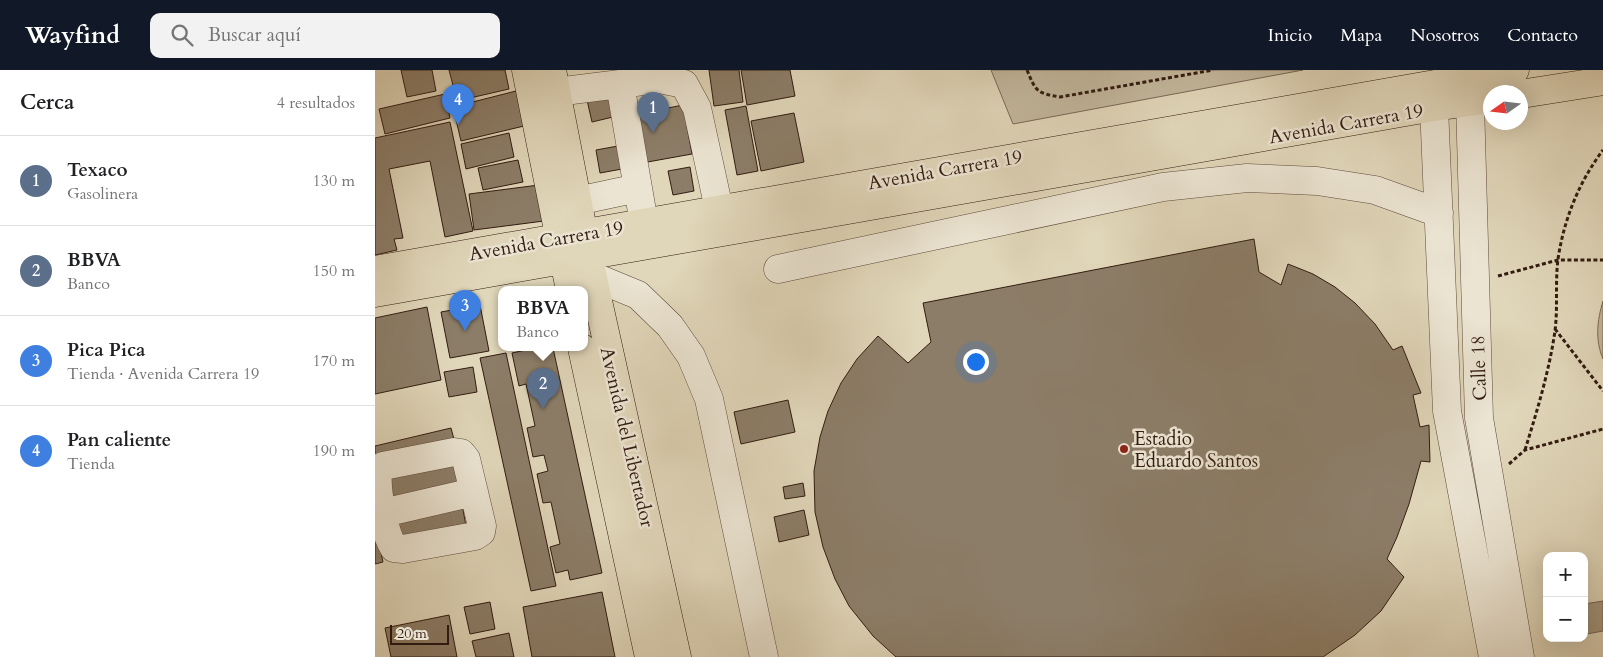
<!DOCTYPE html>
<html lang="es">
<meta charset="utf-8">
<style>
body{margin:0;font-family:Cardo,serif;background:#f2f2f2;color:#202124}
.controls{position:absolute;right:15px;bottom:15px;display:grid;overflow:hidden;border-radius:10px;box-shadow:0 5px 20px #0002}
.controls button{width:45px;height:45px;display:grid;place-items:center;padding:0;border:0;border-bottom:1px solid #e0e0e0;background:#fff;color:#202124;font:25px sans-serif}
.compass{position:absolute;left:1108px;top:15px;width:45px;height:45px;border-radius:50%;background:#fff;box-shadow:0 5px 20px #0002;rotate:256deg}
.scale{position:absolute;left:15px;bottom:12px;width:59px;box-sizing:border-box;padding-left:5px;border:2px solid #321c11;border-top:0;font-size:14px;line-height:18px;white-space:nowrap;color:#321c11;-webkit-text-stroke:4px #ebe4d2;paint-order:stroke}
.you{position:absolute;left:600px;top:291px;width:18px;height:18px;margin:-12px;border:4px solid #fff;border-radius:50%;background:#1a73e8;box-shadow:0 0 0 8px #1a73e833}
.badge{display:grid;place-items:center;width:32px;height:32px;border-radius:50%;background:#111827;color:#fff;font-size:16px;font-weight:700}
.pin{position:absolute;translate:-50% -41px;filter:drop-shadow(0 1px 2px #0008)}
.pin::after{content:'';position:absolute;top:26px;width:18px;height:15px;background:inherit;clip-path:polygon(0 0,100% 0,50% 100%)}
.popup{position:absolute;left:123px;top:216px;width:90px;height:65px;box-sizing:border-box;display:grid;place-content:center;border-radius:10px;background:#fff;filter:drop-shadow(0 1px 4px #0005);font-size:16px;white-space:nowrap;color:#757577}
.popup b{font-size:19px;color:#202124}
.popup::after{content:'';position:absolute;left:50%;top:100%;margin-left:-10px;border:10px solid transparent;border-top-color:#fff}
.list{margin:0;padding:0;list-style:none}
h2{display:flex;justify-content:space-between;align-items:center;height:65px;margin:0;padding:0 20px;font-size:21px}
h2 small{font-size:16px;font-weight:400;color:#757577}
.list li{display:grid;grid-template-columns:32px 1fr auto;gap:15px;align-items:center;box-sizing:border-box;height:90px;padding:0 20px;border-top:1px solid #e0e0e0}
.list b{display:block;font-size:19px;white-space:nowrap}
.list p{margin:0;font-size:16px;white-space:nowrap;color:#757577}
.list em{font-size:16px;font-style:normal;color:#757577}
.icon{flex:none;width:28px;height:28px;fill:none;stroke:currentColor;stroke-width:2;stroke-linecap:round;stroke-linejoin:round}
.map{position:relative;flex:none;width:1228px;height:587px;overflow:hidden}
header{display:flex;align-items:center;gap:30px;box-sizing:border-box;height:70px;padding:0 25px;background:#111827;color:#fff}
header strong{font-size:24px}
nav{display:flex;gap:28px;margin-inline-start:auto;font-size:18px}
.search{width:350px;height:45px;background:#f2f2f2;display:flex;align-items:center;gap:12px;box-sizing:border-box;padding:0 18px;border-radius:10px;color:#757577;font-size:19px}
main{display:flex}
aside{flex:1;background:#fff}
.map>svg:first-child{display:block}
.green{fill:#c2b69c;stroke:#7a6956}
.water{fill:#a59780;stroke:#776654}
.building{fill:#8c7d68;stroke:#321c11}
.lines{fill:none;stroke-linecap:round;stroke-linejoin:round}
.minor-casing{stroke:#5e4a3b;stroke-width:29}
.major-casing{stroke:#321c11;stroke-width:29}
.path{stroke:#321c11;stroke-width:3;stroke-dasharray:4 2.5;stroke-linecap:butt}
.minor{stroke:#ebe4d2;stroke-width:28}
.major{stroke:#e0d6b9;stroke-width:28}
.poi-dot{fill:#8f2418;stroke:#ebe4d2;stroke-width:2}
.labels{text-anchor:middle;stroke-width:5;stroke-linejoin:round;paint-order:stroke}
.street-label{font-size:19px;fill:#321c11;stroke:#ebe4d2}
.poi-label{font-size:19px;fill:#321c11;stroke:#ebe4d2;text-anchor:start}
</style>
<header>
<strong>Wayfind</strong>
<div class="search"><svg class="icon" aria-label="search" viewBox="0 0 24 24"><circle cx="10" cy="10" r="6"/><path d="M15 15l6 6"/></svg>Buscar aquí</div>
<nav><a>Inicio</a><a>Mapa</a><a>Nosotros</a><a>Contacto</a></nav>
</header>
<main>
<aside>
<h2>Cerca<small>4 resultados</small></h2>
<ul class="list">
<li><span class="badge" style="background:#5c6f8a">1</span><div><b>Texaco</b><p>Gasolinera</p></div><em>130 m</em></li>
<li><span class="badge" style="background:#5c6f8a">2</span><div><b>BBVA</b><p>Banco</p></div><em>150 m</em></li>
<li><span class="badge" style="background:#3f7fe0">3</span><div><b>Pica Pica</b><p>Tienda · Avenida Carrera 19</p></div><em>170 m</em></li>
<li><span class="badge" style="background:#3f7fe0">4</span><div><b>Pan caliente</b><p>Tienda</p></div><em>190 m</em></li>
</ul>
</aside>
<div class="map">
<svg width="1228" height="587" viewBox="0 0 1228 587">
<rect width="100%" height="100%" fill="#e0d6b9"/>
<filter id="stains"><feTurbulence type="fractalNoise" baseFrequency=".004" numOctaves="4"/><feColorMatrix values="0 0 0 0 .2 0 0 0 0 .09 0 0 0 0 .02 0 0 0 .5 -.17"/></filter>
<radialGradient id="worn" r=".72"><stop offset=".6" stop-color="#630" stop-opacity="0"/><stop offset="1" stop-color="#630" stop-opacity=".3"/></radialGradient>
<path class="green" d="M 616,0 L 928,0 L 638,54 Z
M 1228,231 L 1228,289 C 1220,270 1222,251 1228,231 Z"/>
<path class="water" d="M 1228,531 L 1228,561 L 1212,564 L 1209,546 L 1209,534 Z"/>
<path class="building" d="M 26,0 L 57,0 L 61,21 L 32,27 Z
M 74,0 L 130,0 L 134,19 L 82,31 Z
M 334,0 L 364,0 L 368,32 L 339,36 Z
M 366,0 L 415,0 L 420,26 L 372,35 Z
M 141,21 L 149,56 L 86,71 L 78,37 Z
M 70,24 L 75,48 L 10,64 L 4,39 Z
M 233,25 L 238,47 L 217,52 L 212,30 Z
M 308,35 L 317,84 L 267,93 L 258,45 Z
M 371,36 L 383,101 L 362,105 L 350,40 Z
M 419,43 L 429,92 L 386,101 L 376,51 Z
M 75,52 L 98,161 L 70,167 L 55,91 L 14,99 L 28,168 L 19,169 L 22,180 L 0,185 L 0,68 Z
M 134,63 L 139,87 L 91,99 L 86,74 Z
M 243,76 L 247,99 L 225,103 L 221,80 Z
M 143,90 L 148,112 L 108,120 L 103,98 Z
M 315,97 L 319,121 L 298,125 L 293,101 Z
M 164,115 L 169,151 L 99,160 L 94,124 Z
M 879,169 L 884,202 L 906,215 L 913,194 L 938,204 L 960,217 L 980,233 L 1000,254 L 1018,280 L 1027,276 L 1046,323 L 1038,325 L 1045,357 L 1054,355 L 1055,392 L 1046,391 L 1034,434 L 1022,467 L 1012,489 L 1029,507 L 1006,541 L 980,565 L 948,587 L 521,587 L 498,566 L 474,536 L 460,509 L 448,477 L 440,442 L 439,401 L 445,367 L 453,341 L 466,313 L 482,289 L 503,266 L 533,293 L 556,272 L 548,233 Z
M 105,235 L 114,281 L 75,288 L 66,242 Z
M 52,237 L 66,310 L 0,324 L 0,248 Z
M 160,278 L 178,278 L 227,503 L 195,510 L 193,500 L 181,503 L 175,477 L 185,474 L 176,432 L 168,433 L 162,404 L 173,401 L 169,385 L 158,387 L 152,358 L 160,356 L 151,314 L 144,316 L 137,283 Z
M 131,283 L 181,516 L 156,521 L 105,288 Z
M 98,297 L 102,322 L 74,327 L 69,302 Z
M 413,330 L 420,362 L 366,374 L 359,342 Z
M 76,358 L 80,373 L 0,390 L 0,376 Z
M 78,388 L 85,417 L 14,434 L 7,405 Z
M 428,413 L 430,426 L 410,429 L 408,417 Z
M 87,434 L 92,462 L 20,474 L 15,446 Z
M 429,440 L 434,465 L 404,472 L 399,447 Z
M 0,454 L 8,492 L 0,494 Z
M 227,522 L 240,587 L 157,587 L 148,537 Z
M 115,532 L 120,559 L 95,564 L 89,537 Z
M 74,545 L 82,587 L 16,587 L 10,558 Z
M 134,563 L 139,587 L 101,587 L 97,571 Z"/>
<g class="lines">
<defs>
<path id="minor" d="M 1098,10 L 1095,32 L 1104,348 L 1145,587
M 245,14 L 269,153
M 1062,15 L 1059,37 L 1072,341 L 1118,587
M 181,22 L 284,9 L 309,14 L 322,38 L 344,139
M 202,131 L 263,118
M 403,199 L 788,117 L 872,108 L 942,111 L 1000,120 L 1064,143
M 217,206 L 263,225 L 295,256 L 316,286 L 334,329 L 389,587
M 79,382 L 86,383 L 91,389 L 107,456 L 106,462 L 100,466 L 28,479 L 19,478 C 9,463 1,419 3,401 L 8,396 Z
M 8,443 L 99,422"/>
<path id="major" d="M 151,0 L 195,220
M 177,0 L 213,186 L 302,587
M 1146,24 L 1228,11
M 0,200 L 1140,0
M 0,223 L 1059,37 L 1116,29
M 207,278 L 274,587"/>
</defs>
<use href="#minor" class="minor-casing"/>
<use href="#major" class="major-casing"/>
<path class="path" d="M 652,0 C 661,22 662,23 685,27 L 838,0
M 1123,206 L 1183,190 L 1228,190
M 1180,259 L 1228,321
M 1150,380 C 1162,341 1174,302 1180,261 C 1183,237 1180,213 1183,189 C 1189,149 1204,112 1228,80
M 1134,394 L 1150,380 L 1228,359"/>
<use href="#minor" class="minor"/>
<use href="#major" class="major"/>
</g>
<circle class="poi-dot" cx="749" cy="379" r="5"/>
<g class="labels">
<g class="street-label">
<text transform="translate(971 53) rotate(-10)" y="7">Avenida Carrera 19</text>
<text transform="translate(570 99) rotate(-10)" y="7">Avenida Carrera 19</text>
<text transform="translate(171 170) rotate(-10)" y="7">Avenida Carrera 19</text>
<text transform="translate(1103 298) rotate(-92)" y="7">Calle 18</text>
<text transform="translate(253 367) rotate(77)" y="7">Avenida del Libertador</text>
</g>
<g class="poi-label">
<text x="759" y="375">Estadio<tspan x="759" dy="22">Eduardo Santos</tspan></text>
</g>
</g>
<rect width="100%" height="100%" filter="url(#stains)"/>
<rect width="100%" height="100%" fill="url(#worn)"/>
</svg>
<div class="controls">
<button>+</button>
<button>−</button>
</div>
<svg class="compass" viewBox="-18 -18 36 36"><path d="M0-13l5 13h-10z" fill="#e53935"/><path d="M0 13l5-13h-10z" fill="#757577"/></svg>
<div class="scale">20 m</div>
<div class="you"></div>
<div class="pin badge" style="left:278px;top:63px;background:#5c6f8a">1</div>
<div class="pin badge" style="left:168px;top:339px;background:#5c6f8a">2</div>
<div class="popup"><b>BBVA</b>Banco</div>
<div class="pin badge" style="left:90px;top:261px;background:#3f7fe0">3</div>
<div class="pin badge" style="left:83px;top:55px;background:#3f7fe0">4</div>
</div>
</main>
